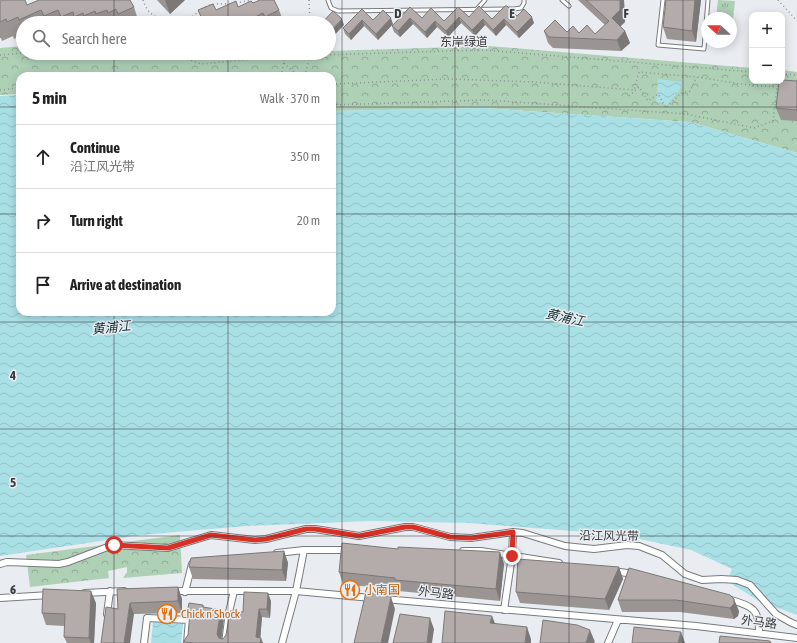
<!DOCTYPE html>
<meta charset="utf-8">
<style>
body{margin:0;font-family:"Asap Condensed","Noto Sans SC",sans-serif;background:#f6f6f6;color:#222}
.controls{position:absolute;right:12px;top:12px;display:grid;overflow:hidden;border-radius:8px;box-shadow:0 2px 10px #0003}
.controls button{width:36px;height:36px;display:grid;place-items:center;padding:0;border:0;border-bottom:1px solid #e0e0e0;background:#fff;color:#222;font:20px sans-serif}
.compass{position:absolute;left:701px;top:12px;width:36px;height:36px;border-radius:50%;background:#fff;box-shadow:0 2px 10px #0003;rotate:292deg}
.stop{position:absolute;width:12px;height:12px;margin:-9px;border:3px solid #d93025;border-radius:50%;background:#fff}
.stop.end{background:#d93025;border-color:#fff;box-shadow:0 1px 4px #0008}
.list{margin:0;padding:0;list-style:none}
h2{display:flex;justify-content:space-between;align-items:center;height:52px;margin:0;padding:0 16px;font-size:17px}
h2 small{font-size:13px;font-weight:400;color:#767676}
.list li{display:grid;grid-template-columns:26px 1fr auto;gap:12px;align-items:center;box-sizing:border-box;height:64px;padding:0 16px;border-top:1px solid #e0e0e0}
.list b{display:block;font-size:15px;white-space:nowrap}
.list p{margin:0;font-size:13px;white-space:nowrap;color:#767676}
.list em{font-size:13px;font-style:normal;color:#767676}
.icon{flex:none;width:22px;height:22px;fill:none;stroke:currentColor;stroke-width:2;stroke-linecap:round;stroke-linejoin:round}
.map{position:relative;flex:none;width:797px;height:643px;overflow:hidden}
.search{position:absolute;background:#fff;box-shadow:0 2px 10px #0003;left:16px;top:16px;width:320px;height:44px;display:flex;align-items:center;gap:10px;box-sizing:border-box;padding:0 14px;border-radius:22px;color:#767676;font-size:15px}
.panel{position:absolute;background:#fff;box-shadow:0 2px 10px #0003;left:16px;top:72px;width:320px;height:244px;border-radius:12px}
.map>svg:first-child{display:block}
.grass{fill:url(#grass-tufts)}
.park{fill:url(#park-crowns)}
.water{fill:url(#water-waves)}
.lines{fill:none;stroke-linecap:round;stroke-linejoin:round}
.lane-casing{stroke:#777b7f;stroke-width:5}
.street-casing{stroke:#777b7f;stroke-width:8}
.path{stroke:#909295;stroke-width:1.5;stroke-dasharray:1 3;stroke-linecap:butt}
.lane{stroke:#fff;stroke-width:3}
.street{stroke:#fff;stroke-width:6}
.wall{fill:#9a9493}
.shaded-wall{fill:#7d7878}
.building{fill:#b3acab;stroke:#7d7878}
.route{stroke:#d93025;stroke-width:5}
.grid{fill:none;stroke:#3b3c3e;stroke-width:1;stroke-opacity:0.55}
.labels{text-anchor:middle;stroke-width:3;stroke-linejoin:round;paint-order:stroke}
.street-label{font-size:12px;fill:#3b3c3e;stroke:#e9edf1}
.food-label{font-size:12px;fill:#c56008;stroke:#e9edf1;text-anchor:start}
.water-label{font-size:13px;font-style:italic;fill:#143134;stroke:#e9edf1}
.grid-label{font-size:13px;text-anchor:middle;font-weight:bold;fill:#3b3c3e;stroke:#e9edf1;stroke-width:3;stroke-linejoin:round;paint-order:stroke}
</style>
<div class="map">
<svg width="797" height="643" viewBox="0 0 797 643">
<defs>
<pattern id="grass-tufts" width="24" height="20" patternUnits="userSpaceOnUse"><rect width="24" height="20" fill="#aed0b5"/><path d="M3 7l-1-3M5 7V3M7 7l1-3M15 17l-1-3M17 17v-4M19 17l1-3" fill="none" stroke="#8faa95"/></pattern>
<pattern id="park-crowns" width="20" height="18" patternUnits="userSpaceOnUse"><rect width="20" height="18" fill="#aed0b5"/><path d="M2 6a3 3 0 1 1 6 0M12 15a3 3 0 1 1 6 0" fill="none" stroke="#8faa95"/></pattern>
<pattern id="water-waves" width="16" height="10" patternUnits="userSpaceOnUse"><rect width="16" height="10" fill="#a9e0e6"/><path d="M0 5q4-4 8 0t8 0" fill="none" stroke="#92c1c6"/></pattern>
</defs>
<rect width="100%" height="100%" fill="#e9edf1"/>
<path class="grass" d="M 718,0 L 735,1 L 731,36 L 731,18 L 716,18 Z"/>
<path class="park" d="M 23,46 L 23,53 L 196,53 L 197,55 L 329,53 L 329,51 L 489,46 L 752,68 L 752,81 L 782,81 L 782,70 L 797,72 L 797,153 L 690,122 L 484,108 L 332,111 L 332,76 L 20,76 L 20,94 L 0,95 L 0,48 Z
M 180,535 L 182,573 L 123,578 L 127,572 L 127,567 L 108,571 L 109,578 L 30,587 L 26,555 Z"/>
<path class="water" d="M 658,79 L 681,82 L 680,90 L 667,105 L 656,102 Z
M 20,95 L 20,312 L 332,312 L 332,111 L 484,108 L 690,122 L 797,153 L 797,615 L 761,602 L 727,581 L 732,569 L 691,550 L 635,538 L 598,533 L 468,523 L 371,521 L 246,526 L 141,535 L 0,556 L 0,96 Z
M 153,622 L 183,624 L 181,643 L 151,643 Z"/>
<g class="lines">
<defs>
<path id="lane" d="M 328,0 L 331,8 L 338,11 L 514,9 L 521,8 L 524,3 L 524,0
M 562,0 L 569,6
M 663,0 L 658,45 L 704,49 L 708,0
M 477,9 L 485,0"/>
<path id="street" d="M 463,551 L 481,551 L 559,563
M 277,553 L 304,550 L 350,550
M 0,564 L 7,562 L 59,564 L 68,562 L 113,545 L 168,548 L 211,535 L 255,540 L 266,539 L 306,529 L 315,529 L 359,536 L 405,527 L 413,527 L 450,537 L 471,538 L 513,532 L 523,533 L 565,546 L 594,549 L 627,545 L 639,546 L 662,555 L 685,574 L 702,580 L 721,579 L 737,580 L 750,585 L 776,614 L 790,622 L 797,625
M 613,571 L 634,574
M 171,591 L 296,591 L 371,598
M 185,592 L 192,564
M 85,593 L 124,591
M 0,598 L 50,595
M 384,599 L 696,626 L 797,638
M 728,599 C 750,606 760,607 759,633
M 504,610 L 512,556 L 513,532
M 107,614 L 110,591
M 144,643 L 147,618 L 189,620 L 187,643
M 225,643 L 229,612 L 234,591
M 282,643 L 296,591 L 304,550
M 608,643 L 618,620"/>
</defs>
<use href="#lane" class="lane-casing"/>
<use href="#street" class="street-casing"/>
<path class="path" d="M 143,0 C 145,6 148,12 153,15 C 162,22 179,24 189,18 C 197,15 201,7 210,5 C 217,3 225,4 232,4
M 309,0 L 310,23
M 778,0 L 797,21
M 236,3 L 252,0
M 177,53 L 193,61 L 201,64 L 286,56 L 484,50 L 752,72
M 0,55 L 23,53
M 284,63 L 298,76
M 782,74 L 797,75
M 281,76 L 285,56
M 305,76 L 310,53
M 332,84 L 449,79 L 534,82 L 634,90 L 639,72 L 697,77 L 741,84 L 777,87
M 0,90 L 20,88
M 629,96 L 639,87 L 648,101 L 658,94 L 666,108 L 681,93 L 690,91 L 697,77
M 332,105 L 486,100 L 686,114 L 754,128 L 773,121 L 777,87 L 779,87"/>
<use href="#lane" class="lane"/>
<use href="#street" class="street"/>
</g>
<path class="wall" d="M 157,0 L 185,0 L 170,14 Z
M 578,0 L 624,0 L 625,22 L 620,26 L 625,31 L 630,43 L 621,51 L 553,48 L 548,43 L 544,31 L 595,34 L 605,25 Z
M 666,0 L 701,0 L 696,42 L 667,39 L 663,27 Z
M 0,1 L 27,5 L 134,7 L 139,23 L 23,23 L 23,35 L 14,39 L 13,36 L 2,41 L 1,38 L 0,38 Z
M 253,3 L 279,10 L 284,23 L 203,23 L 198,10 L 216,10 L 238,7 Z
M 410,7 L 422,18 L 444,21 L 458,7 L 469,17 L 492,19 L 517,16 L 534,23 L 519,38 L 506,25 L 496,36 L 485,25 L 475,36 L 461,23 L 448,37 L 437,27 L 427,38 L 413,24 L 400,37 L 394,32 L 392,26 Z
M 362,9 L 373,20 L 393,24 L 378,40 L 364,26 L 351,40 L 345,34 L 343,28 Z
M 797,81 L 797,121 L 781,120 L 776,108 Z
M 284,551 L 288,563 L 286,581 L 193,579 L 189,567 Z
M 504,564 L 500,601 L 399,591 L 399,590 L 343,584 L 339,572 Z
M 619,567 L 623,579 L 609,610 L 520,603 L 516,592 Z
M 629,568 L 739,611 L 738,616 L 734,619 L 680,612 L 622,612 L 618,600 Z
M 178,587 L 182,599 L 182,613 L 134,614 L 118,609 L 117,589 Z
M 271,601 L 270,618 L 262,617 L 260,638 L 263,643 L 185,643 L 184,642 L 188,635 L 190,613 L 188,608 L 203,605 L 204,607 L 224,618 L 221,638 L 223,639 L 243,612 Z
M 96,603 L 94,643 L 67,643 L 64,637 L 65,626 L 46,625 L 42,613 Z"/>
<path class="shaded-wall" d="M 165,0 L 185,0 L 170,14 Z
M 620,0 L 624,0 L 625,22 L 617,30 L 612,18 Z
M 695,0 L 701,0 L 696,42 L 692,31 Z
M 459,17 L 461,23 L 448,37 L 446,31 Z
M 532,17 L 534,23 L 519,38 L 517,32 Z
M 391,18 L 393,24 L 378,40 L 376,34 Z
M 410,18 L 413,24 L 400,37 L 398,31 Z
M 342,19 L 344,25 L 329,41 L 329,33 Z
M 483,19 L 485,25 L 475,36 L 472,30 Z
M 504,19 L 506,25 L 496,36 L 493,30 Z
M 362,20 L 364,26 L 351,40 L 349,34 Z
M 435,21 L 437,27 L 427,38 L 425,32 Z
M 625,31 L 630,43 L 621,51 L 617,40 Z
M 284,551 L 288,563 L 286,581 L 282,570 Z
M 500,552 L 504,564 L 500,601 L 496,589 Z
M 619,567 L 623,579 L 609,610 L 605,599 Z
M 178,587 L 182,599 L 182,613 L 178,601 Z
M 91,591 L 96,603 L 94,643 L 91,643 L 89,638 Z
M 268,593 L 271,601 L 270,618 L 267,609 Z
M 391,597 L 395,609 L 388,643 L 381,643 Z
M 734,599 L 739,611 L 738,616 L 734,619 L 730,608 Z
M 130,603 L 134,614 L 130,643 L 124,643 Z
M 259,609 L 262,617 L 260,643 L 256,637 Z
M 221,610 L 224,618 L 221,643 L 217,634 Z
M 492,616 L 497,628 L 490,623 Z
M 430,618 L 434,629 L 432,643 L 427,643 Z
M 527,627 L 531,639 L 531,643 L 525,643 Z
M 590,630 L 595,642 L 594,643 L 586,643 Z
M 681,632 L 685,643 L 678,643 Z
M 261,638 L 263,643 L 260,643 Z"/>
<path class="building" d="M 2,0 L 25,0 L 27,5 L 39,0 L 130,0 L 134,7 L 118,14 L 116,9 L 108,13 L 107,10 L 96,14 L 95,11 L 84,16 L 83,13 L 74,17 L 73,12 L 61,17 L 58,10 L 44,16 L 41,10 L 19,20 L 18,17 L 7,22 L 6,19 L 0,22 L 0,1 Z
M 260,0 L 274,0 L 279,10 L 265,17 L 263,13 L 246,22 L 243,16 L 228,23 L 227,23 L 224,18 L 213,23 L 204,23 L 198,10 L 213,4 L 216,10 L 236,1 L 238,7 L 251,1 L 253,3 Z
M 586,0 L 620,0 L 620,10 L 612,18 L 625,31 L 617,40 L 549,37 L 544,31 L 555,20 L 567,32 L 573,26 L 579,33 L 587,25 L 595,34 L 609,21 Z
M 666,0 L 695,0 L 692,31 L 663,27 Z
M 479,6 L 492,19 L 505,6 L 507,6 L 517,16 L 524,9 L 532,17 L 517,32 L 504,19 L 493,30 L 483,19 L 472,30 L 459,17 L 446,31 L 435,21 L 425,32 L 410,18 L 398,31 L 392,26 L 410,7 L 422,18 L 431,8 L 444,21 L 458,7 L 469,17 Z
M 362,9 L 373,20 L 383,10 L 391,18 L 376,34 L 362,20 L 349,34 L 343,28 Z
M 333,11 L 342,19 L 329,33 L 329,23 L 322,23 Z
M 782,80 L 797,81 L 797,110 L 776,108 L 779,81 L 782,81 Z
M 342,543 L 398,549 L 398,547 L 500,552 L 496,589 L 395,580 L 395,578 L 339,572 Z
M 284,551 L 282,570 L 189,567 L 191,558 Z
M 518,559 L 619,567 L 605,599 L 516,592 Z
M 629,568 L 719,592 L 730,595 L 734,599 L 734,604 L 730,608 L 676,600 L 618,600 Z
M 178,587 L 178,601 L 130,603 L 124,643 L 101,643 L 106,607 L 118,609 L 117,589 Z
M 43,589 L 91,591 L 89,638 L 64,637 L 65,614 L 42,613 Z
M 244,592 L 268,593 L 267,609 L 259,609 L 256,637 L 261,638 L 260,643 L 194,643 L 184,642 L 185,639 L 188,635 L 190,612 L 188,608 L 189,603 L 203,605 L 203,607 L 221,610 L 217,634 L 219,638 L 223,639 L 226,635 L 230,611 L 243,612 Z
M 366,592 L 391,597 L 381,643 L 354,643 Z
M 445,611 L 492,616 L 490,623 L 527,627 L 525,643 L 442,643 Z
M 400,614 L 430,618 L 427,643 L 393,643 Z
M 543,620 L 577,625 L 590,630 L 586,643 L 540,643 Z
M 634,627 L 681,632 L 678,643 L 632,643 Z
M 720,636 L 770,641 L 771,643 L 719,643 Z"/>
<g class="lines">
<path class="route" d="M 114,545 L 168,548 L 211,535 L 255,540 L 266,539 L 306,529 L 315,529 L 359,536 L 405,527 L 413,527 L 450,537 L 471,538 L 513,532 L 512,556"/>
</g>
<path class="grid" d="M 114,0 L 114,23M 228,0 L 228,23M 342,0 L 342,643M 455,0 L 455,643M 569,0 L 569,643M 683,0 L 683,643M 114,53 L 114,76M 228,53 L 228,76M 0,107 L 20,107M 332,107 L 797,107M 0,214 L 20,214M 332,214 L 797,214M 114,312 L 114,643M 228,312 L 228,643M 0,322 L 797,322M 0,429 L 797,429M 0,536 L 797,536"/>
<defs>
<symbol id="restaurant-ring" viewBox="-11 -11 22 22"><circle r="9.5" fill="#e9edf1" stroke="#e8710a" stroke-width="1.5"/><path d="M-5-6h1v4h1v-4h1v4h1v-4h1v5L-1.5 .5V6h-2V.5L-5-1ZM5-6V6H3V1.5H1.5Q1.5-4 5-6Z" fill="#e8710a"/></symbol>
</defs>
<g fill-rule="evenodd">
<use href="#restaurant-ring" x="339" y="579" width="22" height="22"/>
<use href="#restaurant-ring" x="156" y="603" width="22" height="22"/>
</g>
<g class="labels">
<g class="street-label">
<text x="464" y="46">东岸绿道</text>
<text transform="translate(609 536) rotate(1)" y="4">沿江风光带</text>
<text transform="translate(436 593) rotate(6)" y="4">外马路</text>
<text transform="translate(759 622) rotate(7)" y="4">外马路</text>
</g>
<g class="food-label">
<text x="364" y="594">小南国</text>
<text x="181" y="618">Chick n´Shock</text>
</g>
<g class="water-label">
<text transform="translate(565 317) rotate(12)" y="5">黄浦江</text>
<text transform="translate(111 327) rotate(-6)" y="5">黄浦江</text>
</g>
</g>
<g class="grid-label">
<text x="398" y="18">D</text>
<text x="512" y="18">E</text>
<text x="626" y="18">F</text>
<text x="13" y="380">4</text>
<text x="13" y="487">5</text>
<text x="13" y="594">6</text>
</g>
</svg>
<div class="controls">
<button>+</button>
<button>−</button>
</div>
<svg class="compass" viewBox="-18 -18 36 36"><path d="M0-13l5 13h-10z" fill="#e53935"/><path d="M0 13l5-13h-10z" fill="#767676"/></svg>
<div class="stop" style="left:114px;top:545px"></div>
<div class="stop end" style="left:512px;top:556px"></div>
<div class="search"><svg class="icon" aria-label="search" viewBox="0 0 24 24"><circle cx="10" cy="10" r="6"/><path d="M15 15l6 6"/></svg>Search here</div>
<section class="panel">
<h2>5 min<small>Walk · 370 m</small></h2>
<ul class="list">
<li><svg class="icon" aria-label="ahead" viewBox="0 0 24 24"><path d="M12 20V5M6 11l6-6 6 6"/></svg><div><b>Continue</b><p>沿江风光带</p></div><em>350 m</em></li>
<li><svg class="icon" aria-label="right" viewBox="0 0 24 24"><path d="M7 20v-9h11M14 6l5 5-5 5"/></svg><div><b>Turn right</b></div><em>20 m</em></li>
<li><svg class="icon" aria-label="arrive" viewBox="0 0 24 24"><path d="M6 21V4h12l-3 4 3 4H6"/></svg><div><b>Arrive at destination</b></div></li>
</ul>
</section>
</div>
